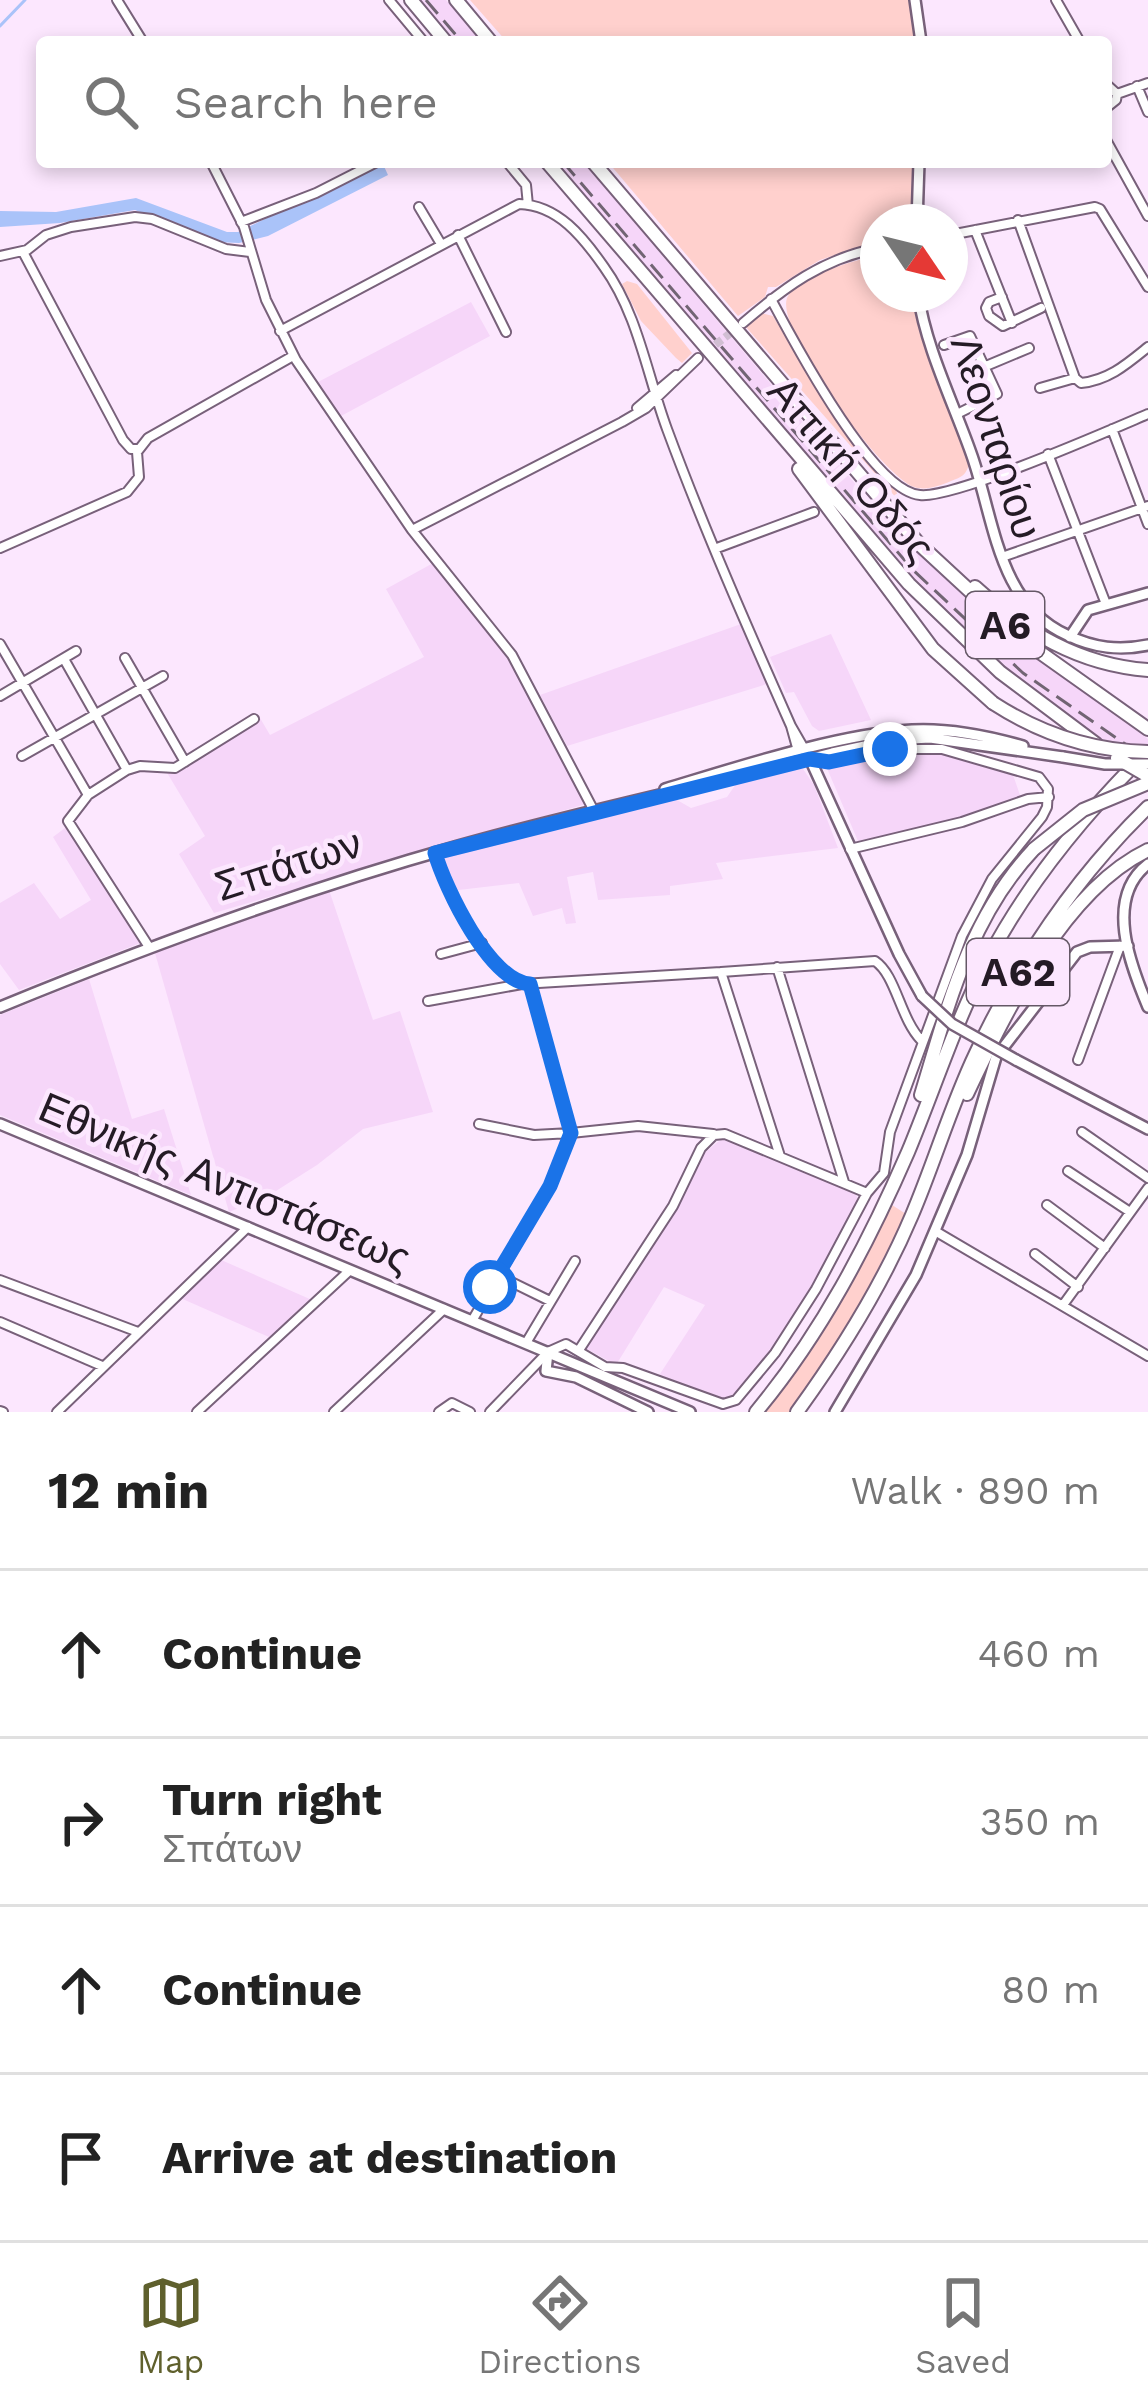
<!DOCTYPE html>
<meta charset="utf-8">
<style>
body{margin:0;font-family:"Work Sans",sans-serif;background:#f6f6f6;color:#222}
.compass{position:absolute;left:860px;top:204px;width:108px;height:108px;border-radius:50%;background:#fff;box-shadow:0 6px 18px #0003;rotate:125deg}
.stop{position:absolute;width:36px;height:36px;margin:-27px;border:9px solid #1a73e8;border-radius:50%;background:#fff}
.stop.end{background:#1a73e8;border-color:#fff;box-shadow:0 3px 12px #0008}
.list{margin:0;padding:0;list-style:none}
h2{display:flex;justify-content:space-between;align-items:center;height:156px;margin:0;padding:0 48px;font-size:51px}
h2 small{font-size:39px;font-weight:400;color:#767676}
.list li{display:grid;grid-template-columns:78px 1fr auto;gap:36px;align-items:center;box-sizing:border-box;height:168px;padding:0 48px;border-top:3px solid #e0e0e0}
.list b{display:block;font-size:45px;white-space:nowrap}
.list p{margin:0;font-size:39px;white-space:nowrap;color:#767676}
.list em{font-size:39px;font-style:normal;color:#767676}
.icon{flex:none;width:66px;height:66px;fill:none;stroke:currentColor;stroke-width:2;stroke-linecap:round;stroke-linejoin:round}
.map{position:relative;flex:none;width:1148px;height:1412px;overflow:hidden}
.search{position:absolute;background:#fff;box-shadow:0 6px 18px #0003;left:36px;right:36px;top:36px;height:132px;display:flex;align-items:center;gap:30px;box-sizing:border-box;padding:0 42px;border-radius:12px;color:#767676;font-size:45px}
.sheet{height:828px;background:#fff}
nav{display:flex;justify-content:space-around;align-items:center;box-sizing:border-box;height:168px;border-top:3px solid #e0e0e0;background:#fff;font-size:33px;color:#767676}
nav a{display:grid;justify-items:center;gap:6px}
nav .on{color:#5f602d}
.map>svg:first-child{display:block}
.built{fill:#f6d6f9}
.green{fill:#ffd0cd}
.water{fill:#aac3f9}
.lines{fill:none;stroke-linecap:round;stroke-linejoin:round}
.stream{stroke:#aac3f9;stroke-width:3}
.street-tunnel{stroke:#d1bed3;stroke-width:8;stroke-dasharray:8 4;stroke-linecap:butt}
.street-casing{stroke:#78617a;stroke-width:12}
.secondary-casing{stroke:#78617a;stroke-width:14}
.highway-casing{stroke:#78617a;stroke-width:16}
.street{stroke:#fff;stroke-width:8}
.secondary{stroke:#fff;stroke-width:9}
.highway{stroke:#fff;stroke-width:12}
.rail{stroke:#716473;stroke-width:3;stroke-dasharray:18 9;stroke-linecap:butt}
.secondary-bridge-casing{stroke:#78617a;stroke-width:14;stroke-linecap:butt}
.highway-bridge-casing{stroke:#78617a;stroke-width:16;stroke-linecap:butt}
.secondary-bridge{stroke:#fff;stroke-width:9}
.highway-bridge{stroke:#fff;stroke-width:12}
.route{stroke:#1a73e8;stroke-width:15}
.labels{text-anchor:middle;stroke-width:9;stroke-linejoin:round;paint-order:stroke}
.shield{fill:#fce7fe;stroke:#655866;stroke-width:3}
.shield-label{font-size:39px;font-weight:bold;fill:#241b25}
.street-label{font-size:42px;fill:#241b25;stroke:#fce7fe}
</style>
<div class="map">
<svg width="1148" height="1412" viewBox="0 0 1148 1412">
<rect width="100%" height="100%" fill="#fce7fe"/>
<path class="built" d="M 419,0 L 446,0 L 482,42 L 454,42 Z
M 555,162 L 583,162 L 863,493 L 929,563 L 1013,639 L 1148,739 L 1148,747 L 1104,743 L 1030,687 L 958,624 L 879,540 Z
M 471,302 L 490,336 L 341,416 L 318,382 Z
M 435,562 L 495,635 L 523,678 L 586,804 L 214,913 L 179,854 L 205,836 L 166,771 L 177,771 L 260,718 L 270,735 L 424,657 L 386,589 Z
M 741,624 L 767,684 L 567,746 L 540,695 Z
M 831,634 L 871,720 L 819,731 L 812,726 L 794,692 L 786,693 L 770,657 Z
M 910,749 L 956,754 L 1012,772 L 1021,798 L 956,820 L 858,841 L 826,766 Z
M 797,769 L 803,769 L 814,785 L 838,848 L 716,863 L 723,879 L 670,886 L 670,895 L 598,900 L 593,872 L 567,877 L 576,923 L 566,924 L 562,908 L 533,916 L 519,883 L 450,891 L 439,856 L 670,796 L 691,808 L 727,797 L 738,781 Z
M 69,825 L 143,942 L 19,990 L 0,964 L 0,903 L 34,883 L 60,919 L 91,900 L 53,837 Z
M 329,890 L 373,1020 L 400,1011 L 433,1112 L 363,1129 L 317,1165 L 268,1196 L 229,1212 L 155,953 L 218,926 Z
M 89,979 L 132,1119 L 164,1109 L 191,1195 L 0,1115 L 0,1015 Z
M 724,1137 L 855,1192 L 859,1202 L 786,1333 L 744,1390 L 722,1402 L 658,1377 L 705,1305 L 664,1287 L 616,1365 L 587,1349 L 587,1345 L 682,1200 L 703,1154 Z
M 219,1259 L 312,1300 L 269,1337 L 178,1297 Z"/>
<path class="green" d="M 470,0 L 909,0 L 915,42 L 507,42 Z
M 608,162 L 916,162 L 912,222 L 878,222 L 878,241 L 820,260 L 776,287 L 768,287 L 765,297 L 738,316 Z
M 878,255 L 878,294 L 911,294 L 969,464 C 966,475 962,477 951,481 C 939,486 926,491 914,487 C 882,476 775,330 787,298 C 796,276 857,260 878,255 Z
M 627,281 L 637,284 L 692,353 L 682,363 L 676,358 L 641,321 L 622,284 Z
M 761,313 L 773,316 L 831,412 L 896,490 L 899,501 L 745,326 Z
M 892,1205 L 906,1214 L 854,1316 L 789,1412 L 766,1412 C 816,1346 855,1279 892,1205 Z"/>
<path class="water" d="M 382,162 L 388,175 L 268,236 L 239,243 L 215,242 L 135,210 L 60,223 L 0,227 L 0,211 L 56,212 L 136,198 L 227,232 L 238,232 Z"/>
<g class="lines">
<path class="stream" d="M 0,26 L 25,0"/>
<path class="street-tunnel" d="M 706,352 L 737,328"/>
<defs>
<path id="street" d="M 117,0 L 143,42
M 389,0 L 424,42
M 1056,0 L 1080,42
M 1106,84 L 1117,94 L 1148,83
M 1137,86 L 1148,112
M 1106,108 L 1116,100 L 1117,94
M 1106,140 L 1148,216
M 211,162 L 244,227 L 266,300 L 296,360 L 412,530 L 512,655 L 594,811
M 507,162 L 526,185 L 528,205
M 419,207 L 441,244
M 1018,220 L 1075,378
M 241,222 L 316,193 L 377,162
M 975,230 L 1012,323
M 458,235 L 506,332
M 950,235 L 1095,207 L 1100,209 L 1148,287
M 23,252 L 123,440 L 131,449 L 138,449
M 0,256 L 27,250 L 46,235 L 71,227 L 135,217 L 152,219 L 226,249 L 250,252
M 1002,297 L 989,302 L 986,308 L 989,316 L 1003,326 L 1041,308
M 771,299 C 793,340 872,491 920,495 C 954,499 1108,431 1148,414
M 743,323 C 785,287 822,259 878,248
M 280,331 L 519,204 C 558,205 583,237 604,267 C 638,314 647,375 667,429 C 704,529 748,629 791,726 L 798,751
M 944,345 L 970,336 L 997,394 L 957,414
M 986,366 L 1029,348
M 1040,388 L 1075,378 L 1081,383 C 1109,380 1127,364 1148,347
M 637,408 L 676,375
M 1112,429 L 1148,524
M 1048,454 L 1106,604
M 412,530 L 622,422 L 646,408 L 698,358
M 0,548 L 127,492 L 139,477 L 137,452 L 148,438 L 293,356
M 717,548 L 814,512
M 1002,557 L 1148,506
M 0,644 L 88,795 L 68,821 L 149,947
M 125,658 L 185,762
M 64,659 L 127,770
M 0,696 L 76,651
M 22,756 L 163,676
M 88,795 L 127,770 L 140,766 L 175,768 L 254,719
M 850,849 L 962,822 L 1028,799 L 1049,797
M 435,853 C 447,896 480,959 520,984
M 441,954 L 482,943
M 777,967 L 844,1182
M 428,1001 L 522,984 L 721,972
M 1078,1060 L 1120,946
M 479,1124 L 534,1135 L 571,1133 L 530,984
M 1082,1132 L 1148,1178
M 780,1156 L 721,972 L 875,961 C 896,975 900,1018 921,1040
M 1068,1171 L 1130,1212
M 1047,1205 L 1105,1248
M 935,1231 L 1148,1356
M 1035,1254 L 1078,1287
M 497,1275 L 550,1301
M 0,1280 L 138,1332
M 1063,1305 L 1148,1188
M 472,1321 L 550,1186 L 571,1133 L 638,1126 L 713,1134
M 0,1322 L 102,1366
M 526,1343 L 575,1261
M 579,1350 L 673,1206 L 701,1148 L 714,1135 L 725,1134 L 867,1193
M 0,1411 L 3,1412
M 57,1412 L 248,1227
M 197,1412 L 349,1271
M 334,1412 L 444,1309
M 439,1412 L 452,1403 L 470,1412
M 490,1412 L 548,1352 L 566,1344 L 605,1367 L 623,1368 L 723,1404 L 736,1400 L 775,1353 L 816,1289 L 867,1193 L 884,1173 L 890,1132 L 962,936 L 992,879 L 1042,817 L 1047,807 L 1048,789 L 1039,777 L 942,749 L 890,749 L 818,762 L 810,759 L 791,726"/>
<path id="secondary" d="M 915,0 L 921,42
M 917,222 L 919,162
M 918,294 C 926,348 953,402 971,453 C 994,516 997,604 1067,635 C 1094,648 1119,651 1148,645
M 1070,637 L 1088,610 L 1148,593
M 810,759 L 899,954 L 922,996
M 665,789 C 735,768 841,733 912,730 C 949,728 988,736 1023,746
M 1148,864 C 1104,898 1130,964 1148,1007
M 0,1007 C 151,945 301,890 458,846 C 582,811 708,785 832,753 L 893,740 L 930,738 L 1063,757
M 1016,1060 L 1148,1129
M 0,1124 L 690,1412
M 548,1352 L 546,1371 L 576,1377 L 648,1412
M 835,1412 L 916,1275 L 967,1155 L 996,1057 L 1077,952 L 1090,947 L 1128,946"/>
<path id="highway" d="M 411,0 L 446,42
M 456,0 L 491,42
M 547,162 L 909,584 L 1000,672 L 1096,744
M 593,162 L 919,544 L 1024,641 L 1148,729
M 799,469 L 933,649 L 993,703
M 975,587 C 1025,632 1079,665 1148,670
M 967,1094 C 1006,1012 1063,891 1148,850
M 921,1095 C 948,1006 969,918 1034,849
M 756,1412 C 821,1334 868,1244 908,1152 C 935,1087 956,1020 989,957 C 1027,885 1081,819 1138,761
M 797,1412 C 842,1350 882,1286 912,1215 C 935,1161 951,1105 976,1053 C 1019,961 1075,878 1148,807"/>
</defs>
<use href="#street" class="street-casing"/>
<use href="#secondary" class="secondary-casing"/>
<use href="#highway" class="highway-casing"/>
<use href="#street" class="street"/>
<use href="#secondary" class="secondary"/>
<use href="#highway" class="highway"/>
<path class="rail" d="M 426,0 L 462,42
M 563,162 L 913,570 L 1023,673 L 1148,760"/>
<defs>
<path id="secondary-bridge" d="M 1063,757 L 1105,764 L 1148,764
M 922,996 L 952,1024 L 1016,1060"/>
<path id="highway-bridge" d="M 993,703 C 1041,734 1091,751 1148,752
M 1117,758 L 1148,776
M 1034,849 L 1083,810 L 1148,783"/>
</defs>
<use href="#secondary-bridge" class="secondary-bridge-casing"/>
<use href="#highway-bridge" class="highway-bridge-casing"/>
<use href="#secondary-bridge" class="secondary-bridge"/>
<use href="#highway-bridge" class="highway-bridge"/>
</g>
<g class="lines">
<path class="route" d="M 490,1287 L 550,1186 L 571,1133 L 530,984 C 490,982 445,888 435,853 L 810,759 L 829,762 L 890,749"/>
</g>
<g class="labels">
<g class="shield">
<rect x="966" y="592" width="78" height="66" rx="9"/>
<rect x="967" y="939" width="102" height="66" rx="9"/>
</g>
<g class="shield-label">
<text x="1005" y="639">Α6</text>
<text x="1018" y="986">Α62</text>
</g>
<g class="street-label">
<text transform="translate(997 437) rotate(72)" y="15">Λεονταρίου</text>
<text transform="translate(852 469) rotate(49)" y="15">Αττική Οδός</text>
<text transform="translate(288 864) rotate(-18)" y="15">Σπάτων</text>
<text transform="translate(225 1182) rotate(23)" y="15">Εθνικής Αντιστάσεως</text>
</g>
</g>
</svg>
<svg class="compass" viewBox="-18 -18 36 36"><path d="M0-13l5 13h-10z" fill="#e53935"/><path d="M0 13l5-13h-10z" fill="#767676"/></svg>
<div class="stop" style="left:490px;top:1287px"></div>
<div class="stop end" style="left:890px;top:749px"></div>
<div class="search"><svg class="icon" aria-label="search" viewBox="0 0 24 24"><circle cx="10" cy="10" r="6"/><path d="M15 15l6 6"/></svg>Search here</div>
</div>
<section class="sheet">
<h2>12 min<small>Walk · 890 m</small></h2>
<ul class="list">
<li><svg class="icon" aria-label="ahead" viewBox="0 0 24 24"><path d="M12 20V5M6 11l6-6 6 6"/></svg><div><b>Continue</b></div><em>460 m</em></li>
<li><svg class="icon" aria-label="right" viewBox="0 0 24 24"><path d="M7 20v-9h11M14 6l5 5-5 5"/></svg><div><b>Turn right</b><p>Σπάτων</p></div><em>350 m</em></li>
<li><svg class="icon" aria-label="ahead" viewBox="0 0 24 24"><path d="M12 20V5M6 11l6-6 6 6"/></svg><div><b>Continue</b></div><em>80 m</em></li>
<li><svg class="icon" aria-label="arrive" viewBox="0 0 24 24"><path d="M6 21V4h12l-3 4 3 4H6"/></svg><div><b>Arrive at destination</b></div></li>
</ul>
</section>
<nav>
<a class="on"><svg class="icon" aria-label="map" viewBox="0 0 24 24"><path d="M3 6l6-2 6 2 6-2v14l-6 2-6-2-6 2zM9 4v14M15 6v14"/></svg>Map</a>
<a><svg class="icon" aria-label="directions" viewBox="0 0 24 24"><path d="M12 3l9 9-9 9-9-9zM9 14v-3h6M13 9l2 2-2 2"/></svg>Directions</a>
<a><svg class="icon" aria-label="saved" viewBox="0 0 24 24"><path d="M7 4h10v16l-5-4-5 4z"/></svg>Saved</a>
</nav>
